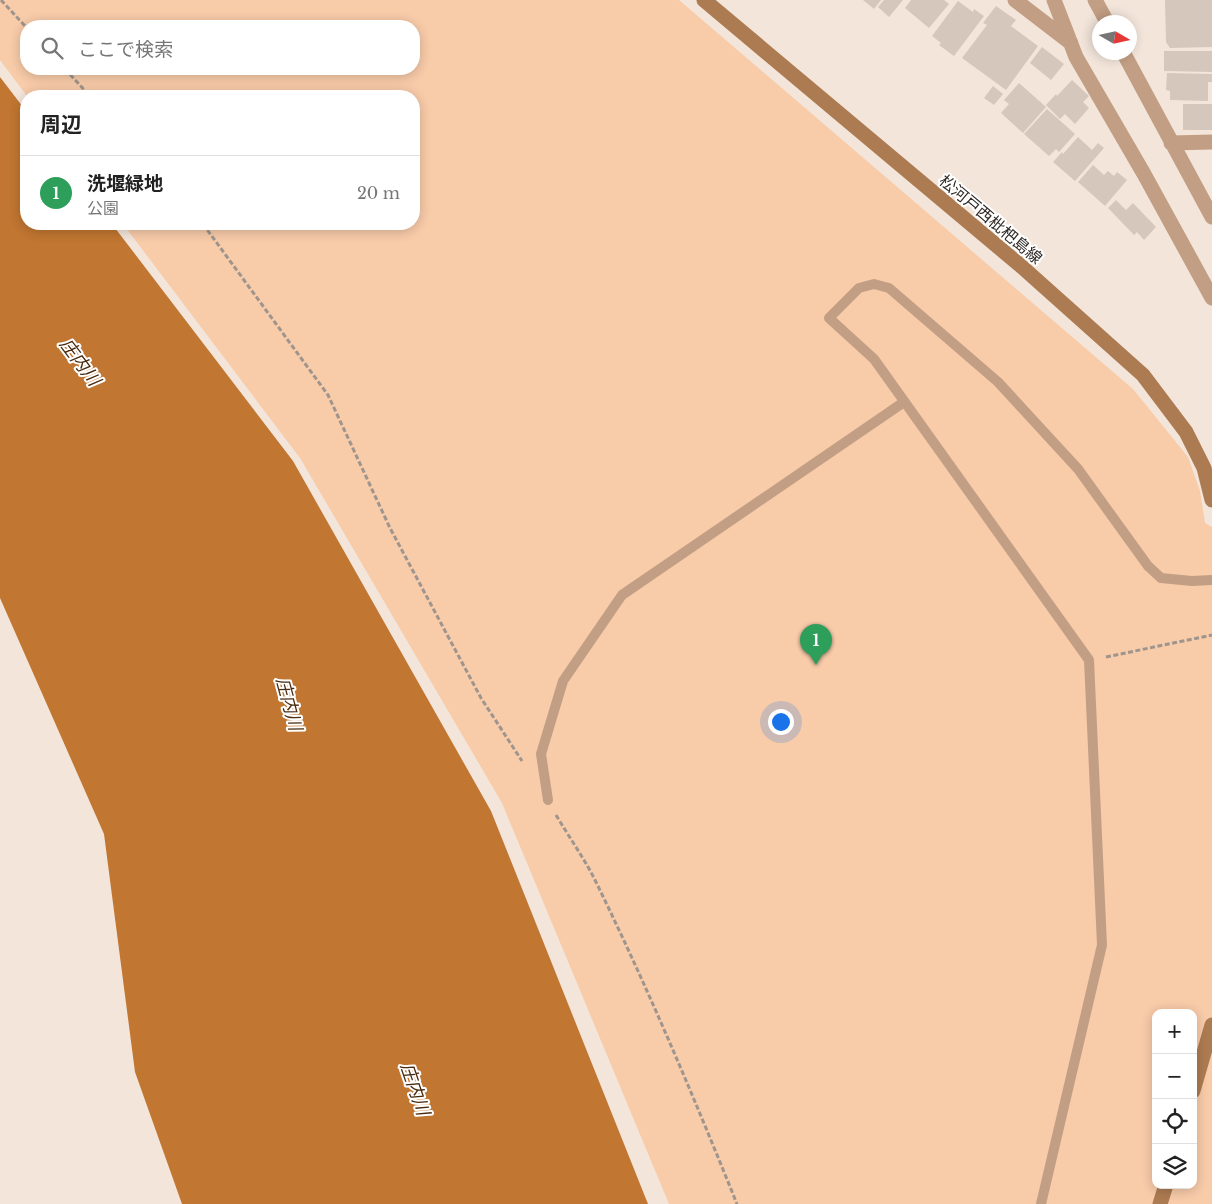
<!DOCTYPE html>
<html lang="ja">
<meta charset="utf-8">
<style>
body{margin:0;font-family:"Libre Baskerville","Noto Sans JP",serif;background:#f2f2f2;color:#222}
.controls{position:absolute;right:15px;bottom:15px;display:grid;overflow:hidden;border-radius:10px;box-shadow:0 2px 12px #0003}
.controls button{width:45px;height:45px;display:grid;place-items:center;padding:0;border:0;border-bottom:1px solid #e0e0e0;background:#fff;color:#222;font:25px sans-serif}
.compass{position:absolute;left:1092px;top:15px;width:45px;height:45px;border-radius:50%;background:#fff;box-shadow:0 2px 12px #0003;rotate:99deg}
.you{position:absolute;left:780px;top:721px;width:18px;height:18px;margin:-12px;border:4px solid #fff;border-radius:50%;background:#1a73e8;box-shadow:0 0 0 8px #1a73e833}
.badge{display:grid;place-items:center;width:32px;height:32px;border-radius:50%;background:#0f766e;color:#fff;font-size:16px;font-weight:700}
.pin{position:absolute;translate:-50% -41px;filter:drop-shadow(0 1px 2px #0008)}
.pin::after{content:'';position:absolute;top:26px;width:18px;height:15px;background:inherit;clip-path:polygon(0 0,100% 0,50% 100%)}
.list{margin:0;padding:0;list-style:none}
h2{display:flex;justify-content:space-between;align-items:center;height:65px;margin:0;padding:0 20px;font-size:21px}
h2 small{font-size:16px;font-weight:400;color:#767676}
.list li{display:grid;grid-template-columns:32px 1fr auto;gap:15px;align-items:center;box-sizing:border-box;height:75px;padding:0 20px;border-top:1px solid #e0e0e0}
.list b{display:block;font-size:19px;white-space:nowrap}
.list p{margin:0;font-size:16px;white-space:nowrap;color:#767676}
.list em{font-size:16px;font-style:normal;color:#767676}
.icon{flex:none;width:28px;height:28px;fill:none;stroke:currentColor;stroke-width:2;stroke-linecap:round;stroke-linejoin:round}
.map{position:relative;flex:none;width:1212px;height:1204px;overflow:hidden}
.search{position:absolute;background:#fff;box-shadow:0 2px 12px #0003;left:20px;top:20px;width:400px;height:55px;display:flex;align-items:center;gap:12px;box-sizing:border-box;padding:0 18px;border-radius:20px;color:#767676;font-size:19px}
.panel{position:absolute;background:#fff;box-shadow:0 2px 12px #0003;left:20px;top:90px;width:400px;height:140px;border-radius:20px}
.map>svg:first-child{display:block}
.green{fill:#f8cba9;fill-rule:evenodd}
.water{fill:#c17631}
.building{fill:#d5c7bc}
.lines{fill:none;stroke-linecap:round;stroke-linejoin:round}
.path{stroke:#9f958d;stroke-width:3;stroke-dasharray:5 2.5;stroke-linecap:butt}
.lane{stroke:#c29f84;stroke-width:10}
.street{stroke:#c29f84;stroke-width:15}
.secondary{stroke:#ad7b52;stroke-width:15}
.labels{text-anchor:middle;stroke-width:4;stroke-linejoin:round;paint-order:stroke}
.street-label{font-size:16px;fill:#2d2824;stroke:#fff}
.water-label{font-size:18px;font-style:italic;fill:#4a2b0f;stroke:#fff}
</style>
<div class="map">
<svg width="1212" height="1204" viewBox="0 0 1212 1204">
<rect width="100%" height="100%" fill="#f3e5da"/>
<path class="green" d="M 0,0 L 679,0 L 1133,389 L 1188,457 L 1200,491 L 1205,523 L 1212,527 L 1212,1204 L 669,1204 L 502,803 L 300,458 L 123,224 L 414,224 L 414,96 L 27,96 L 0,60 ZM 26,26 L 414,26 L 414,69 L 26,69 ZM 1156,1013 L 1193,1013 L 1193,1185 L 1156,1185 Z"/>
<path class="water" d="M 0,77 L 26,111 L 26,224 L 112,224 L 293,461 L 491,811 L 648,1204 L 182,1204 L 135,1072 L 104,834 L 0,598 Z"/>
<path class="building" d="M 863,0 L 881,0 L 874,9 Z
M 884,0 L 903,0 L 889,17 L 878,7 Z
M 911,0 L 944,0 L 949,4 L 929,28 L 905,8 Z
M 1165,0 L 1212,0 L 1212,47 L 1170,48 L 1166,42 Z
M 958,1 L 973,12 L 974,9 L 984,16 L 954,56 L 939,45 L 941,43 L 932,36 Z
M 996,6 L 1016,20 L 1011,26 L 1038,46 L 1006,90 L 962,58 L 987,25 L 983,23 Z
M 1042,47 L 1064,64 L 1051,80 L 1030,63 Z
M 1164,51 L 1212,51 L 1212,72 L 1164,71 Z
M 1167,73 L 1212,74 L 1212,82 L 1208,82 L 1208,101 L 1170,100 L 1170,91 L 1166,90 Z
M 1072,80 L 1089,96 L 1083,102 L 1089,108 L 1075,124 L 1065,114 L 1060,119 L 1046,105 L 1056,94 L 1057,96 Z
M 1019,83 L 1046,107 L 1023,133 L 1001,113 L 1009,104 L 1004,100 Z
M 993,86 L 1003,94 L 994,105 L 984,98 Z
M 1183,104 L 1212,104 L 1212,130 L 1183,130 Z
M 1047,109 L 1075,134 L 1059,152 L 1056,149 L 1049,156 L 1024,134 Z
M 1078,137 L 1092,150 L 1098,143 L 1104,148 L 1075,181 L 1053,162 L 1062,152 L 1063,154 Z
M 1093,165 L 1104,175 L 1108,171 L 1114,176 L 1117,172 L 1127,180 L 1105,206 L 1078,182 Z
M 1116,200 L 1126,210 L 1133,203 L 1156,227 L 1144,240 L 1137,232 L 1134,235 L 1108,208 Z"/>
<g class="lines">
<path class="path" d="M 1,0 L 26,27
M 65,69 L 90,96
M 203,224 L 328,395 L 390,528 L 481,698 L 522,761
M 1106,657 L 1212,635
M 556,815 C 569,837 584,858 595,880 C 647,986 693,1095 737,1204"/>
<path class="lane" d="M 548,800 L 541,754 L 563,681 L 622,595 L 904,402
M 1041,1204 L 1102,945 L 1089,660 L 874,359 L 829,318 L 859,288 L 874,284 L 889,288 L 998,382 L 1078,469 L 1148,566 L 1161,578 L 1192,581 L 1212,580"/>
<path class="street" d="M 1015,0 L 1071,43
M 1054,0 L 1076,57 L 1144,174 L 1212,298
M 1095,0 L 1107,22
M 1123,52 L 1212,217
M 1171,143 L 1212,142"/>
<path class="secondary" d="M 704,0 L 1021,266 L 1143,375 L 1186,432 L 1204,468 L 1212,500
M 1193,1091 L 1212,1025
M 1160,1204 L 1166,1185"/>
</g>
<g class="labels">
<g class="street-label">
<text transform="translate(991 219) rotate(40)" y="6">松河戸西枇杷島線</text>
</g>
<g class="water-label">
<text transform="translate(80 362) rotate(53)" y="6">庄内川</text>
<text transform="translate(289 704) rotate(75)" y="6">庄内川</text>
<text transform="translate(415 1089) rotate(71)" y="6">庄内川</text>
</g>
</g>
</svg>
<div class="controls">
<button>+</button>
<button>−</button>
<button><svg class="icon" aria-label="locate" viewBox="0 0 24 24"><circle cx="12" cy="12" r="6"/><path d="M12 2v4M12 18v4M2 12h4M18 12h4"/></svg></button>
<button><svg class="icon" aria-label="layers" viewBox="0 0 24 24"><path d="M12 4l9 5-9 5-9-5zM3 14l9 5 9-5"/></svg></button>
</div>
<svg class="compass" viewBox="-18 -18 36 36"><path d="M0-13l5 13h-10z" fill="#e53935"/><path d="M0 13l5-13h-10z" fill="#767676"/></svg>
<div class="you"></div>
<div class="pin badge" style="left:816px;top:665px;background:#2e9e5b">1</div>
<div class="search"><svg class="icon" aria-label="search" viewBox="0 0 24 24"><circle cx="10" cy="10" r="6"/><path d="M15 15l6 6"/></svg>ここで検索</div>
<section class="panel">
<h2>周辺<small></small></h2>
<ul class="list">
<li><span class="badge" style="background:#2e9e5b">1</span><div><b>洗堰緑地</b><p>公園</p></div><em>20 m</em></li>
</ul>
</section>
</div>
